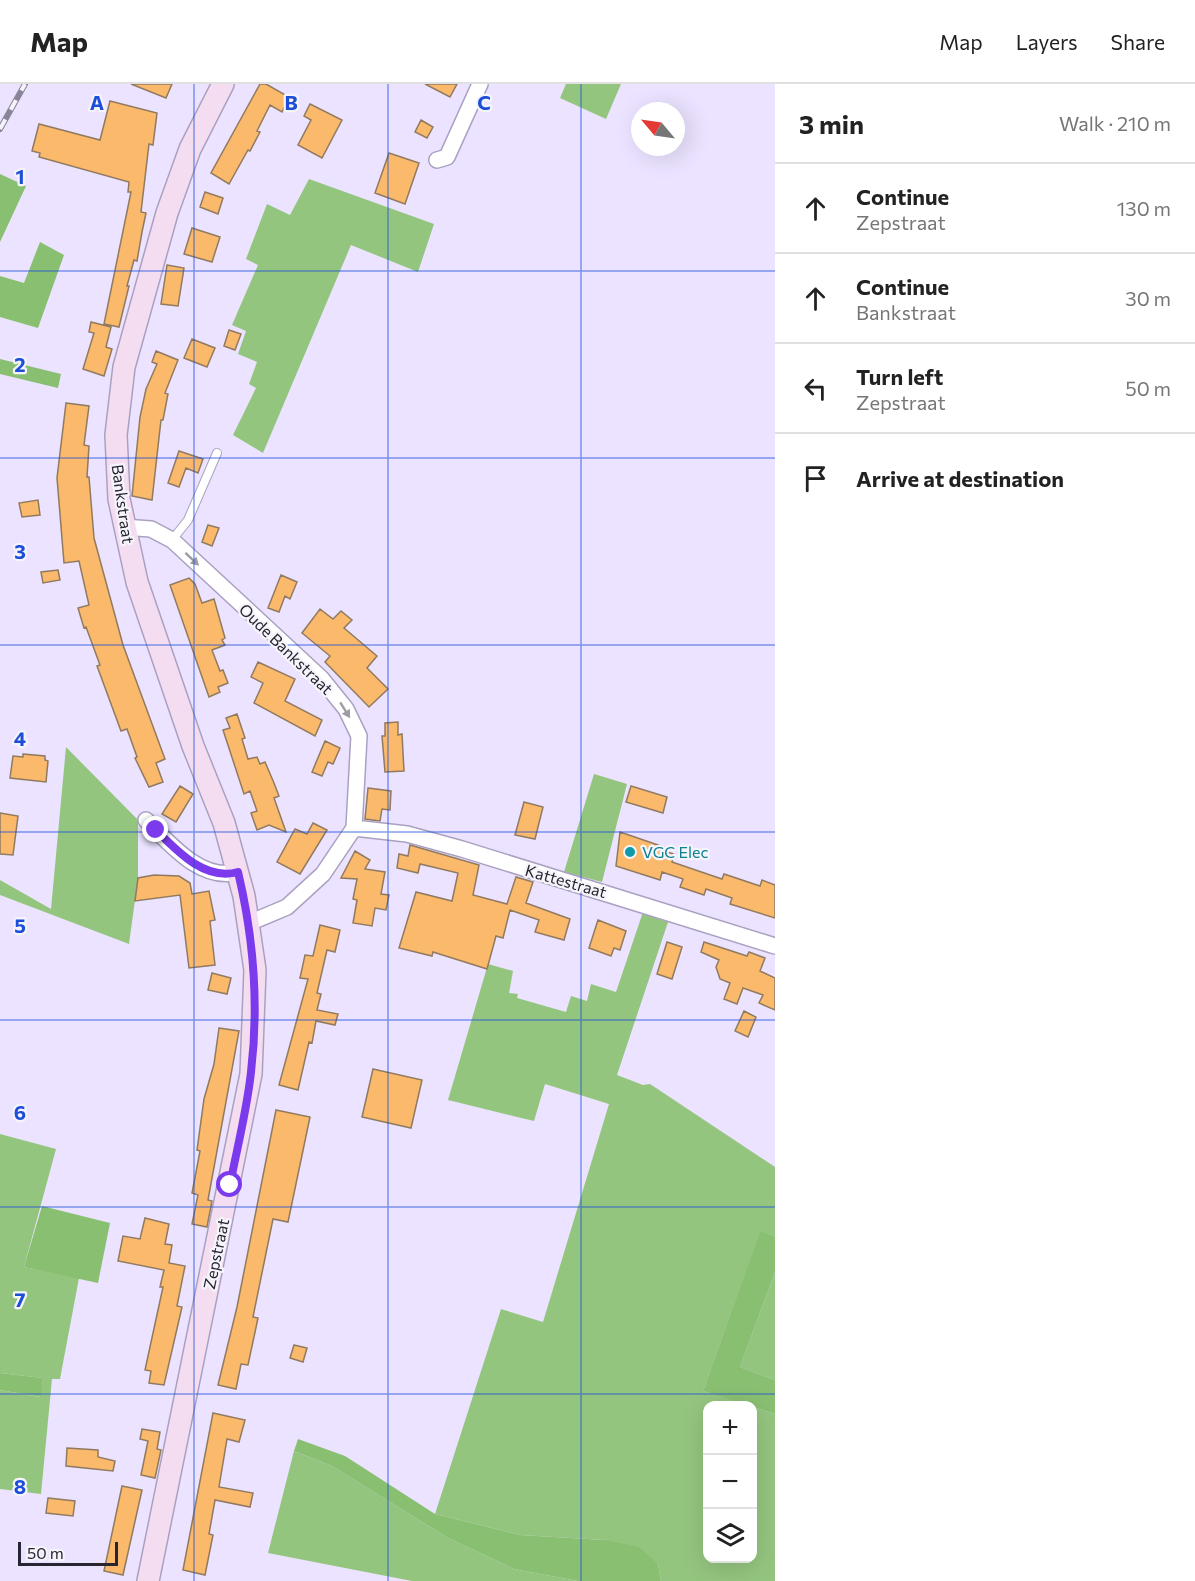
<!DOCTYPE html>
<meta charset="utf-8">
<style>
body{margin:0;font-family:Commissioner,sans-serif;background:#f6f6f6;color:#222}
.controls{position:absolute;right:18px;bottom:18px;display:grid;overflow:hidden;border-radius:12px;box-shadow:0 6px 24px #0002}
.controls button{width:54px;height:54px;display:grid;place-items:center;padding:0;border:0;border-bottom:2px solid #e0e0e0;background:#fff;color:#222;font:30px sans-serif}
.compass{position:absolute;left:631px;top:18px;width:54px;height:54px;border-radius:50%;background:#fff;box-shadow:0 6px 24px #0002;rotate:299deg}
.scale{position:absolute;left:18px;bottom:15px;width:100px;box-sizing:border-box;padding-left:6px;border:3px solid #282431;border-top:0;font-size:16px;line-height:21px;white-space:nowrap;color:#282431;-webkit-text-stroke:4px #f6f4fb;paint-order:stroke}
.stop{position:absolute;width:18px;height:18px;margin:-14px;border:4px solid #7c3aed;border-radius:50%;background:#fff}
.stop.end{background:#7c3aed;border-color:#fff;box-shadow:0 2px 6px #0008}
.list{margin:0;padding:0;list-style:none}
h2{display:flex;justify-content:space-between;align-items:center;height:78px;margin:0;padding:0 24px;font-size:26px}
h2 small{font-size:20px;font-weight:400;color:#767676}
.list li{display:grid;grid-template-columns:39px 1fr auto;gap:18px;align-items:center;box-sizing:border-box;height:90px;padding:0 24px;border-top:2px solid #e0e0e0}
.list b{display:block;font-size:22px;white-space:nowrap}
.list p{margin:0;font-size:20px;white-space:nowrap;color:#767676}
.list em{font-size:20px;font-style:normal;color:#767676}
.icon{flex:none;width:33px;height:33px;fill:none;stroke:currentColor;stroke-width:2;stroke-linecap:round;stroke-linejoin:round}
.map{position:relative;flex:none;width:775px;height:1497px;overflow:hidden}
header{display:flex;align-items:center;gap:36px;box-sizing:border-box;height:84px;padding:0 30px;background:#fff;border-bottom:2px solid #e0e0e0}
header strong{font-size:28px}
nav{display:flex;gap:33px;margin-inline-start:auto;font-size:21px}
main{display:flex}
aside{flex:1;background:#fff}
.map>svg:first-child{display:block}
.green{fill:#94c57f}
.forest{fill:#89bf71}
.building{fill:#fab96b;stroke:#917a60;stroke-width:1.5}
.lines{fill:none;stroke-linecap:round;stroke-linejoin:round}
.lane-casing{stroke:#aaa1c1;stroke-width:10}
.street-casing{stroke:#aaa1c1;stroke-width:18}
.secondary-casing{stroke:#aaa1c1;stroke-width:24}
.lane{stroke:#fff;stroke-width:8}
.street{stroke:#fff;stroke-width:15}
.secondary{stroke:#f5ddf1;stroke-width:21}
.rail-casing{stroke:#8a8499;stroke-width:6}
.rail{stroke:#f6f4fb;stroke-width:4;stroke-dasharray:11;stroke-linecap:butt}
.oneway{fill:#9e9ca2}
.route{stroke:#7c3aed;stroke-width:8}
.grid{fill:none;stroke:#1d4ed8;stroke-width:1.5;stroke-opacity:0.55}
.culture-dot{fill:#0f9aa8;stroke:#f6f4fb;stroke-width:2}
.labels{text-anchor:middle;stroke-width:4.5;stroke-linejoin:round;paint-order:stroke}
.street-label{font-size:16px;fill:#282431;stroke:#f6f4fb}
.culture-label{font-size:16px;fill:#0d838f;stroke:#f6f4fb;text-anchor:start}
.grid-label{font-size:20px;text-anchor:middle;font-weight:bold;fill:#1d4ed8;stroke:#f6f4fb;stroke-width:4.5;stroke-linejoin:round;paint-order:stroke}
</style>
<header>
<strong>Map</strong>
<nav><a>Map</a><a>Layers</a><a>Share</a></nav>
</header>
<main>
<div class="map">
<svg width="775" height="1497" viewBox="0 0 775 1497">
<rect width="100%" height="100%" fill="#ebe3ff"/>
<path class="green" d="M 566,0 L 621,0 L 606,35 L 560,14 Z
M 309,95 L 434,140 L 418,188 L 351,161 L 263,369 L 233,351 L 256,304 L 249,300 L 257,278 L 238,270 L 246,247 L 232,241 L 258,181 L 246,175 L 267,120 L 290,131 Z
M 66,663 L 138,736 L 138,794 L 129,860 L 0,811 L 0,796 L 51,825 Z
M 594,690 L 627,700 L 602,798 L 564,788 Z
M 643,828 L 669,835 L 617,991 L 643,1001 L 650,1000 L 775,1083 L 775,1153 L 760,1148 L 703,1307 L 749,1321 L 708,1322 L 708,1474 L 752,1474 L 753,1323 L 775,1330 L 775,1497 L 661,1497 L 658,1480 L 605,1456 L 520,1451 L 435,1430 L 501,1225 L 543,1238 L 609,1020 L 545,1000 L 534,1037 L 448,1016 L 488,880 L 513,887 L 509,909 L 518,910 L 517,914 L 566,928 L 571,912 L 587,917 L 591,900 L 616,908 Z
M 0,1050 L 56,1065 L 24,1183 L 79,1194 L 60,1295 L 52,1295 L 41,1410 L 0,1405 L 0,1306 L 40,1313 L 43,1294 L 0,1289 Z
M 775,1188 L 775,1296 L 740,1283 Z
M 294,1367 L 332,1382 L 448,1454 L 514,1485 L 578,1497 L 412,1497 L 268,1469 Z"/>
<path class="forest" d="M 0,90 L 26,102 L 0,158 Z
M 40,158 L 64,171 L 38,244 L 0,233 L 0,192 L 24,199 Z
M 0,275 L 61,290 L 58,304 L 0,290 Z
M 42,1122 L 110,1139 L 98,1199 L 24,1183 Z
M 760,1147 L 775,1153 L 775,1188 L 740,1283 L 775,1296 L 775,1330 L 703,1307 Z
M 0,1289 L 43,1294 L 41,1313 L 0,1306 Z
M 298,1355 L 345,1372 L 435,1430 L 520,1451 L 605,1456 L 639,1463 L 658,1480 L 661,1497 L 578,1497 L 514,1485 L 448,1454 L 332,1382 L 294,1367 Z"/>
<path class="building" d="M 131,0 L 172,0 L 166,14 Z
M 260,0 L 266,0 L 289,13 L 282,28 L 270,21 L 257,47 L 260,48 L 250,67 L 248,66 L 229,100 L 211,89 Z
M 425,0 L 457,0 L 450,13 Z
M 110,17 L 157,29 L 153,61 L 149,60 L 141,128 L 146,129 L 142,148 L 137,177 L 134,176 L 127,202 L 129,202 L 119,243 L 104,240 L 131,108 L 128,108 L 129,98 L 39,73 L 40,69 L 32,67 L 39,40 L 100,56 Z
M 310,20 L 342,36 L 322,74 L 298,61 L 311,36 L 304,32 Z
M 421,36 L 433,43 L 427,54 L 415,48 Z
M 389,69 L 419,79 L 405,120 L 375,109 Z
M 205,108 L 223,114 L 218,130 L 200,123 Z
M 192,144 L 220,153 L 212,178 L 184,170 Z
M 167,181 L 184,184 L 178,222 L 161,220 Z
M 91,238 L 111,243 L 106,263 L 112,265 L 104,292 L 83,285 L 94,249 L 89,248 Z
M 229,246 L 241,250 L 235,266 L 224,262 Z
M 192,255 L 215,264 L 207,283 L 184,274 Z
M 156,267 L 178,276 L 165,309 L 168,310 L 163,336 L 161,336 L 152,416 L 132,412 L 140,333 L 146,305 L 157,280 L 152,278 Z
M 66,319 L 89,322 L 84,361 L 89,362 L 87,393 L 89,393 L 94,454 L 123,561 L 165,675 L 156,679 L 163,698 L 149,703 L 135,674 L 137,673 L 127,645 L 121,647 L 97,582 L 100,581 L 86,543 L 84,544 L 78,524 L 89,521 L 79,477 L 64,479 L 57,394 Z
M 179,367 L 203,375 L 198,389 L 186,384 L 179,403 L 168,399 Z
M 38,416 L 40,431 L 22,433 L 19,419 Z
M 208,441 L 219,444 L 212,462 L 202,458 Z
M 58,486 L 60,496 L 43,499 L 41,488 Z
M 281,491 L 297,498 L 290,515 L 285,512 L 279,528 L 268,524 Z
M 189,494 L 195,500 L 202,519 L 214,515 L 225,554 L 222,556 L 225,561 L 212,566 L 220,587 L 223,586 L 228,599 L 218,603 L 220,608 L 209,613 L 170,501 Z
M 320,525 L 333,535 L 341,527 L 352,536 L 344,544 L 377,572 L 367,584 L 388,605 L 369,623 L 325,578 L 330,572 L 302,549 Z
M 258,578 L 295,595 L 285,617 L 322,636 L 315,652 L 254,619 L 263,599 L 251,593 Z
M 237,630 L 245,654 L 242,655 L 248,675 L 257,673 L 260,680 L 265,678 L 274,699 L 279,712 L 274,714 L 286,748 L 269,741 L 257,746 L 251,729 L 257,727 L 250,707 L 244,710 L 223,646 L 230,644 L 226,634 Z
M 398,638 L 398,651 L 402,650 L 404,687 L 385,688 L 382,652 L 385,652 L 385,639 Z
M 325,657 L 340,664 L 333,680 L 328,678 L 322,692 L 312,688 Z
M 23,670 L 45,672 L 45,676 L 48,677 L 46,698 L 10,694 L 13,672 L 23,673 Z
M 180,702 L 193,710 L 176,738 L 162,730 Z
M 631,702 L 667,713 L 663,729 L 626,718 Z
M 368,704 L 391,707 L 390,726 L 382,725 L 380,737 L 365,735 Z
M 524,718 L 543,723 L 535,755 L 515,751 Z
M 0,729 L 18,732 L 13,771 L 0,770 Z
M 313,739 L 327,746 L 300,790 L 277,778 L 295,745 L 307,750 Z
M 620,748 L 664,763 L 663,767 L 674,770 L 672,778 L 722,795 L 724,790 L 760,802 L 762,796 L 775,801 L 775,834 L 730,820 L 732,814 L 706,805 L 704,811 L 680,803 L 683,795 L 662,788 L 660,796 L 616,782 Z
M 410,761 L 479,781 L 473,811 L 507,820 L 516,793 L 533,798 L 526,819 L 570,835 L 564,856 L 535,848 L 539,836 L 510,826 L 503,854 L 496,852 L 487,885 L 433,868 L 432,872 L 399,864 L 416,808 L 452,817 L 458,789 L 420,780 L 418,789 L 397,784 L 399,770 L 408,772 Z
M 355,767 L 370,776 L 365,785 L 385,788 L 381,810 L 389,811 L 386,826 L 375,824 L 372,842 L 353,839 L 357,816 L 353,815 L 357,795 L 341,794 Z
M 154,791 L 179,792 L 190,799 L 192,810 L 209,807 L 215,836 L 210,837 L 215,881 L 189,884 L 180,811 L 135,817 L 138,794 Z
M 598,836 L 626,847 L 620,866 L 614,864 L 611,872 L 589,864 Z
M 320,841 L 340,846 L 335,868 L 327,866 L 317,909 L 321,910 L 317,926 L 338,930 L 335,941 L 316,937 L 312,959 L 309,958 L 298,1006 L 279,1001 L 308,895 L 300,894 L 305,871 L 313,872 Z
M 667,858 L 682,863 L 672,895 L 657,890 Z
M 704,858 L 747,872 L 749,868 L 765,874 L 760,887 L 775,894 L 775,926 L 759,919 L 763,911 L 743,904 L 737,920 L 724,915 L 730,899 L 720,895 L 716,883 L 719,876 L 701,868 Z
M 212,889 L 231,894 L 227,910 L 208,906 Z
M 744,927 L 756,933 L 748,953 L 735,947 Z
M 219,944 L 239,947 L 208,1116 L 212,1117 L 207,1143 L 192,1140 L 198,1111 L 192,1109 L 200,1067 L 197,1066 L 204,1015 L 214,980 Z
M 373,985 L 422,996 L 411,1044 L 362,1033 Z
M 276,1026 L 310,1033 L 288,1138 L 273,1135 L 253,1233 L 258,1234 L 248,1281 L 241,1280 L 236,1305 L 218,1301 L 237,1223 Z
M 145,1134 L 169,1140 L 165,1160 L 172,1161 L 169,1179 L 185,1182 L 177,1222 L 182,1223 L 164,1301 L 149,1299 L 151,1287 L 145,1286 L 163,1203 L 160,1203 L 164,1186 L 118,1177 L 123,1152 L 140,1155 Z
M 294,1261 L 307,1264 L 303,1278 L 290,1274 Z
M 213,1329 L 245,1336 L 239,1358 L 227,1355 L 219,1403 L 253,1409 L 250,1423 L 215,1416 L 209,1450 L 213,1451 L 205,1491 L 183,1486 Z
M 142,1345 L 160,1348 L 157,1365 L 161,1366 L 155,1394 L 141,1391 L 148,1357 L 140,1355 Z
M 67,1364 L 98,1366 L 98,1373 L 115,1377 L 113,1387 L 66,1382 Z
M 122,1402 L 142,1406 L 123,1491 L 104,1487 Z
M 48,1414 L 75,1417 L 73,1432 L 46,1429 Z"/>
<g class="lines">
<defs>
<path id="lane" d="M 172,456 L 188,436 L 217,369"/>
<path id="street" d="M 437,76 L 447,73 L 480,0
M 123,443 L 151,445 L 172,456 L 321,594 L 346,625 L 359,652 L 354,744 L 323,790 L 287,823 L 249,839
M 146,736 C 169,759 201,798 238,788
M 354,744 L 407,750 L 462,765 L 775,862"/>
<path id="secondary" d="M 148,1497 L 251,990 L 255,886 L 244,812 L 224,739 L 193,662 L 137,498 L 119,415 L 116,351 L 124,283 L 167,129 L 190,65 L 223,0"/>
</defs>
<use href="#lane" class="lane-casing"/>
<use href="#street" class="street-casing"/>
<use href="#secondary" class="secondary-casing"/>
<use href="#lane" class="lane"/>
<use href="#street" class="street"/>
<use href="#secondary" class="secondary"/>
<defs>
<path id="rail" d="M 0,45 L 25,0"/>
</defs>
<use href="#rail" class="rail-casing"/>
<use href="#rail" class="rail"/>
</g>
<defs><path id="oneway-solid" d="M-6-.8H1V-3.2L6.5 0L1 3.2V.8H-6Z" transform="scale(1.5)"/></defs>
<g class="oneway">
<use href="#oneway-solid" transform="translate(192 475) rotate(43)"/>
<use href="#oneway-solid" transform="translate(345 626) rotate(58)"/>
</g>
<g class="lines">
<path class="route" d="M 156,746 C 178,768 205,797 238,788 C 254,855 259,921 251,988 C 247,1026 237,1064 230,1101"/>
</g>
<path class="grid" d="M 194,0 L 194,1497M 388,0 L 388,1497M 581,0 L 581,1497M 0,187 L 775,187M 0,374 L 775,374M 0,561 L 775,561M 0,748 L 775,748M 0,936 L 775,936M 0,1123 L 775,1123M 0,1310 L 775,1310"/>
<circle class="culture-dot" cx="630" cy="768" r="6"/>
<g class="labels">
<g class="street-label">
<text transform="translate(123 420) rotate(82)" y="6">Bankstraat</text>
<text transform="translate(286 565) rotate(44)" y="6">Oude Bankstraat</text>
<text transform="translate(566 797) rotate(16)" y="6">Kattestraat</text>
<text transform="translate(216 1170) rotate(-78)" y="6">Zepstraat</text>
</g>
<g class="culture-label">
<text x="642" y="774">VGC Elec</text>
</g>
</g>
<g class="grid-label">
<text x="97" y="26">A</text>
<text x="291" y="26">B</text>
<text x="484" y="26">C</text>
<text x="20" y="100">1</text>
<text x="20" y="288">2</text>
<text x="20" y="475">3</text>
<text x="20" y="662">4</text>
<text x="20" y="849">5</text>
<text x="20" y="1036">6</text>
<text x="20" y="1223">7</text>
<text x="20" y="1410">8</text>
</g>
</svg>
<div class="controls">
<button>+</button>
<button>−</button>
<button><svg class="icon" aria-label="layers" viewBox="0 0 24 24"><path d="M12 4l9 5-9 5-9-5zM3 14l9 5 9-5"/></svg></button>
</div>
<svg class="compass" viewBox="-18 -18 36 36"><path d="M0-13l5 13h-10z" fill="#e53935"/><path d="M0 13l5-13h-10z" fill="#767676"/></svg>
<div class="scale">50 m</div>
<div class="stop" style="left:230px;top:1101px"></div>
<div class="stop end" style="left:156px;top:746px"></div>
</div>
<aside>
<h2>3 min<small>Walk · 210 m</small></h2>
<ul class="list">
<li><svg class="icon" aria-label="ahead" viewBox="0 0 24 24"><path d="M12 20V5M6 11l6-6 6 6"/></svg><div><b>Continue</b><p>Zepstraat</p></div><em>130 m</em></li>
<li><svg class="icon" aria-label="ahead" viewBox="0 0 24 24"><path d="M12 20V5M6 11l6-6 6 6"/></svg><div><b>Continue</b><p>Bankstraat</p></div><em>30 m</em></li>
<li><svg class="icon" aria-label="left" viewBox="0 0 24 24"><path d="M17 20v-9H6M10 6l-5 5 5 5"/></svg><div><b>Turn left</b><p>Zepstraat</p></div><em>50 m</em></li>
<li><svg class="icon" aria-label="arrive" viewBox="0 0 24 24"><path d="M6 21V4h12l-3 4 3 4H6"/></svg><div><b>Arrive at destination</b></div></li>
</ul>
</aside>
</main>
